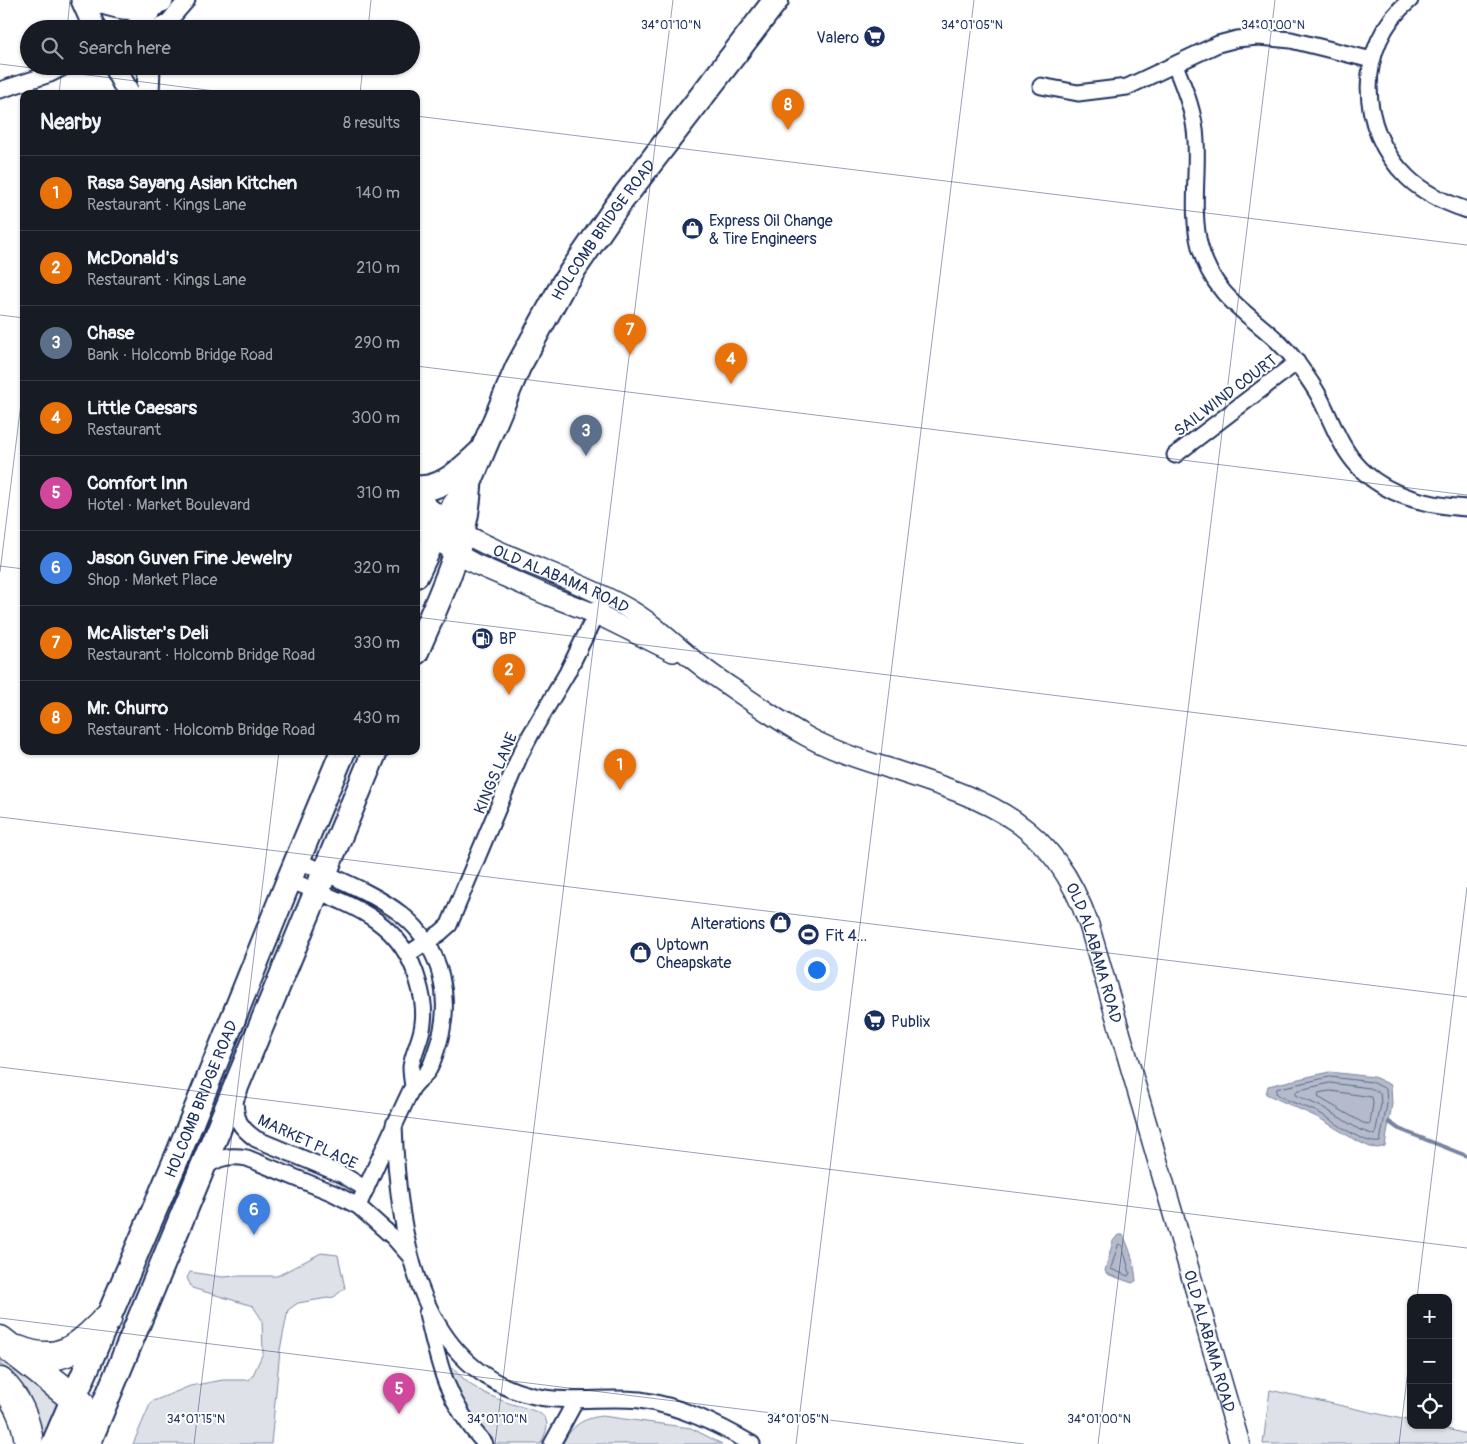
<!DOCTYPE html>
<meta charset="utf-8">
<style>
body{margin:0;font-family:Pangolin,sans-serif;background:#242831;color:#f1f3f6}
.controls{position:absolute;right:15px;bottom:15px;display:grid;overflow:hidden;border-radius:10px;box-shadow:0 1px 4px #0004}
.controls button{width:45px;height:45px;display:grid;place-items:center;padding:0;border:0;border-bottom:1px solid #363941;background:#171b24;color:#f1f3f6;font:25px sans-serif}
.you{position:absolute;left:816px;top:969px;width:18px;height:18px;margin:-12px;border:4px solid #fff;border-radius:50%;background:#1a73e8;box-shadow:0 0 0 8px #1a73e833}
.badge{display:grid;place-items:center;width:32px;height:32px;border-radius:50%;background:#2563eb;color:#fff;font-size:16px;font-weight:700}
.pin{position:absolute;translate:-50% -41px;filter:drop-shadow(0 1px 2px #0008)}
.pin::after{content:'';position:absolute;top:26px;width:18px;height:15px;background:inherit;clip-path:polygon(0 0,100% 0,50% 100%)}
.list{margin:0;padding:0;list-style:none}
h2{display:flex;justify-content:space-between;align-items:center;height:65px;margin:0;padding:0 20px;font-size:21px}
h2 small{font-size:16px;font-weight:400;color:#9ea1a6}
.list li{display:grid;grid-template-columns:32px 1fr auto;gap:15px;align-items:center;box-sizing:border-box;height:75px;padding:0 20px;border-top:1px solid #363941}
.list b{display:block;font-size:19px;white-space:nowrap}
.list p{margin:0;font-size:16px;white-space:nowrap;color:#9ea1a6}
.list em{font-size:16px;font-style:normal;color:#9ea1a6}
.icon{flex:none;width:28px;height:28px;fill:none;stroke:currentColor;stroke-width:2;stroke-linecap:round;stroke-linejoin:round}
.map{position:relative;flex:none;width:1467px;height:1444px;overflow:hidden}
.search{position:absolute;background:#171b24;box-shadow:0 1px 4px #0004;left:20px;top:20px;width:400px;height:55px;display:flex;align-items:center;gap:12px;box-sizing:border-box;padding:0 18px;border-radius:28px;color:#9ea1a6;font-size:19px}
.panel{position:absolute;background:#171b24;box-shadow:0 1px 4px #0004;left:20px;top:90px;width:400px;height:665px;border-radius:10px}
.map>svg:first-child{display:block}
.green{fill:#dee1e7;stroke:#7c88a2}
.water{fill:#b5bbca;stroke:#77839f}
.lines{fill:none;stroke-linecap:round;stroke-linejoin:round}
.shore{stroke:#596789;stroke-width:1}
.stream{stroke:#77839f;stroke-width:4}
.minor-casing{stroke:#1b2f5e;stroke-width:19}
.tertiary-casing{stroke:#1b2f5e;stroke-width:22}
.secondary-casing{stroke:#1b2f5e;stroke-width:25}
.primary-casing{stroke:#1b2f5e;stroke-width:28}
.motorway-casing{stroke:#1b2f5e;stroke-width:31}
.minor{stroke:#fff;stroke-width:15}
.tertiary{stroke:#fff;stroke-width:19}
.secondary{stroke:#fff;stroke-width:21}
.primary{stroke:#fff;stroke-width:24}
.motorway{stroke:#fff;stroke-width:28}
.ticks{fill:none;stroke:#1b2f5e;stroke-width:1;stroke-opacity:0.45}
.labels{text-anchor:middle;stroke-width:4;stroke-linejoin:round;paint-order:stroke}
.poi-label{font-size:16px;fill:#1b2f5e;stroke:#fff;text-anchor:start}
.street-label{font-size:16px;fill:#1b2f5e;stroke:#fff}
.ticks-label{font-size:12px;text-anchor:middle;fill:#1b2f5e;stroke:#fff;stroke-width:4;stroke-linejoin:round;paint-order:stroke}
</style>
<div class="map">
<svg width="1467" height="1444" viewBox="0 0 1467 1444">
<rect width="100%" height="100%" fill="#fff"/>
<filter id="ink" filterUnits="userSpaceOnUse"><feTurbulence type="fractalNoise" baseFrequency=".02" numOctaves="2"/><feDisplacementMap in="SourceGraphic" scale="10" xChannelSelector="R" yChannelSelector="G"/><feConvolveMatrix kernelMatrix="1 2 1 2 8 2 1 2 1" color-interpolation-filters="sRGB"/></filter>
<g filter="url(#ink)">
<path class="green" d="M 321,1253 L 338,1255 L 345,1288 L 334,1297 L 298,1303 L 288,1310 L 280,1350 L 271,1444 L 133,1444 L 151,1402 L 190,1386 L 223,1380 L 249,1380 L 253,1375 L 263,1353 L 262,1320 L 253,1306 L 192,1288 L 187,1278 L 190,1272 L 222,1277 L 239,1276 L 277,1276 Z
M 0,1348 L 59,1398 L 44,1436 L 40,1434 C 29,1403 27,1386 0,1364 Z
M 447,1365 C 456,1370 463,1379 471,1385 C 482,1392 494,1398 506,1402 C 516,1406 540,1410 545,1418 C 550,1426 544,1436 541,1444 L 490,1444 L 473,1425 L 445,1368 Z
M 1270,1390 L 1411,1421 L 1411,1425 L 1430,1425 L 1467,1434 L 1467,1444 L 1263,1444 Z
M 602,1416 L 691,1428 L 722,1444 L 562,1444 C 573,1425 581,1419 602,1416 Z"/>
<path class="water" d="M 1329,1072 L 1374,1077 L 1391,1085 L 1392,1104 L 1385,1146 L 1378,1148 L 1370,1147 L 1355,1140 L 1319,1118 L 1266,1094 L 1268,1086 Z
M 1118,1235 L 1123,1235 C 1130,1248 1135,1266 1136,1281 L 1132,1283 L 1107,1274 L 1105,1271 L 1113,1241 Z"/>
<g class="lines">
<path class="shore" d="M 1330,1077 L 1372,1082 L 1386,1089 L 1387,1104 L 1380,1142 C 1363,1145 1336,1122 1321,1114 C 1307,1106 1288,1103 1276,1093 L 1277,1089 Z
M 1330,1083 L 1370,1088 L 1380,1093 L 1381,1104 L 1375,1135 L 1360,1130 L 1324,1108 L 1295,1095 L 1297,1091 Z
M 1331,1091 L 1372,1097 L 1373,1103 L 1370,1124 L 1363,1123 L 1318,1097 L 1319,1093 Z
M 1119,1244 L 1122,1245 L 1130,1273 L 1128,1276 L 1111,1269 Z"/>
<path class="stream" d="M 1389,1122 L 1399,1129 L 1467,1156"/>
<defs>
<path id="minor" d="M 1410,0 C 1355,45 1357,129 1407,177 C 1423,193 1446,203 1467,210
M 128,29 L 147,18 L 162,1
M 162,29 L 187,0
M 1175,65 C 1185,90 1195,114 1196,141 C 1198,175 1191,214 1200,247 C 1216,307 1265,319 1298,364 C 1305,374 1313,385 1319,396 C 1333,423 1341,452 1365,473 C 1392,497 1432,506 1467,508
M 1041,86 L 1078,93 L 1127,87 L 1218,44 L 1237,39 L 1258,37 L 1291,40 L 1372,60
M 0,90 L 50,74 L 66,66
M 1175,455 L 1297,362
M 297,860 C 332,877 371,891 401,914 C 443,947 454,1002 436,1051 C 434,1057 432,1064 429,1069 C 424,1078 414,1082 410,1092 C 392,1130 375,1168 358,1206
M 289,880 C 344,903 400,916 418,981 C 422,994 425,1009 423,1023 C 422,1038 413,1052 411,1067 C 411,1073 412,1080 413,1086
M 408,954 L 440,933 L 449,925 L 520,755 L 531,734 L 567,673 L 601,604
M 235,1097 C 235,1119 239,1127 256,1139 L 343,1175 L 366,1189
M 394,1124 C 397,1224 415,1370 534,1396 C 569,1404 605,1396 640,1400 C 681,1406 717,1424 752,1444
M 203,1169 C 218,1157 229,1155 247,1158 L 333,1193 L 358,1206 L 394,1238 L 409,1255
M 427,1313 C 439,1366 447,1403 485,1444
M 552,1444 L 576,1400"/>
<g id="tertiary">
<path id="s1" d="M 451,526 C 507,560 571,576 627,608 C 654,623 675,646 700,665 C 711,674 723,682 735,690 C 758,706 781,722 806,736 C 831,750 858,759 885,767 C 985,800 1051,817 1089,925 L 1240,1444"/>
<path d="M 434,537 L 457,554 L 475,564 L 549,596 L 596,614 L 673,652"/>
</g>
<path id="secondary" d="M 82,0 L 95,29
M 93,0 C 123,10 132,12 162,1
M 162,29 L 162,28
M 114,66 L 129,94
M 148,94 L 149,66
M 416,499 L 444,521
M 416,522 L 434,537"/>
<g id="primary">
<path d="M 416,488 C 442,491 462,469 480,453"/>
<path id="s2" d="M 416,575 L 434,537 L 469,483 L 518,367 L 564,283 L 617,206 L 776,0"/>
<path d="M 416,652 C 439,598 466,546 469,487"/>
<path id="s3" d="M 54,1444 L 178,1155 L 289,880 L 343,751"/>
<path d="M 88,1444 L 375,751"/>
</g>
<path id="motorway" d="M 0,1340 L 80,1403 C 86,1417 78,1431 73,1444
M 18,1350 C 60,1367 79,1347 107,1319
M 0,1382 C 17,1398 27,1421 29,1444"/>
</defs>
<use href="#minor" class="minor-casing"/>
<use href="#tertiary" class="tertiary-casing"/>
<use href="#secondary" class="secondary-casing"/>
<use href="#primary" class="primary-casing"/>
<use href="#motorway" class="motorway-casing"/>
<use href="#minor" class="minor"/>
<use href="#tertiary" class="tertiary"/>
<use href="#secondary" class="secondary"/>
<use href="#primary" class="primary"/>
<use href="#motorway" class="motorway"/>
</g>
</g>
<path class="ticks" d="M 67,29 L 70,0M 368,29 L 371,0M 0,64 L 239,94M 59,94 L 62,66M 360,94 L 363,66M 416,116 L 1467,245M 0,315 L 24,318M 416,366 L 1467,495M 0,566 L 24,569M 0,572 L 24,379M 416,617 L 1467,746M 0,817 L 1467,997M 0,1067 L 1467,1248M 1417,1298 L 1467,887M 0,1318 L 1024,1444M 194,1444 L 279,751M 495,1444 L 673,0M 796,1444 L 974,0M 1098,1444 L 1275,0M 1399,1444 L 1411,1345"/>
<defs>
<symbol id="supermarket-disc" viewBox="-11 -11 22 22"><circle r="9.5" fill="#1b2f5e" stroke="#fff"/><path d="M-6-5.5h2.5l.6 2H6L4.5 2H-2.5L-4.4-4H-6ZM-1.5 3.2a1.3 1.3 0 1 0 .1 0ZM3 3.2a1.3 1.3 0 1 0 .1 0Z" fill="#fff"/></symbol>
<symbol id="shop-disc" viewBox="-11 -11 22 22"><circle r="9.5" fill="#1b2f5e" stroke="#fff"/><path d="M-5-2.5h2.3a2.7 3.5 0 0 1 5.4 0H5L5.5 6h-11ZM-1.5-2.5h3a1.5 2.3 0 0 0-3 0Z" fill="#fff"/></symbol>
<symbol id="fuel-disc" viewBox="-11 -11 22 22"><circle r="9.5" fill="#1b2f5e" stroke="#fff"/><path d="M-5.5-6h7V0h2V4h1.3V-2.5L3-4.5l.8-.8L6-3V5H2.5V1h-1V6h-7ZM-4.2-4.7v3.2H.2V-4.7Z" fill="#fff"/></symbol>
<symbol id="stadium-disc" viewBox="-11 -11 22 22"><circle r="9.5" fill="#1b2f5e" stroke="#fff"/><path d="M0-5a6.5 5 0 1 0 0 10a6.5 5 0 1 0 0-10ZM-3.5-1.8h7v3.6h-7Z" fill="#fff"/></symbol>
</defs>
<g fill-rule="evenodd">
<use href="#supermarket-disc" x="862" y="24" width="25" height="25"/>
<use href="#shop-disc" x="680" y="216" width="25" height="25"/>
<use href="#fuel-disc" x="470" y="626" width="25" height="25"/>
<use href="#shop-disc" x="768" y="910" width="25" height="25"/>
<use href="#stadium-disc" x="796" y="922" width="25" height="25"/>
<use href="#shop-disc" x="628" y="940" width="25" height="25"/>
<use href="#supermarket-disc" x="862" y="1008" width="25" height="25"/>
</g>
<g class="labels">
<g class="poi-label">
<text x="859" y="43" text-anchor="end">Valero</text>
<text x="709" y="226">Express Oil Change<tspan x="709" dy="18">&amp; Tire Engineers</tspan></text>
<text x="499" y="644">BP</text>
<text x="765" y="929" text-anchor="end">Alterations</text>
<text x="825" y="941">Fit 4...</text>
<text x="656" y="950">Uptown<tspan x="656" dy="18">Cheapskate</tspan></text>
<text x="891" y="1027">Publix</text>
</g>
<g class="street-label">
<text dy="6" stroke="none"><textPath href="#s2" startOffset="394">HOLCOMB BRIDGE ROAD</textPath></text>
<text transform="translate(1225 395) rotate(-37)" y="6">SAILWIND COURT</text>
<text dy="6" stroke="none"><textPath href="#s1" startOffset="122">OLD ALABAMA ROAD</textPath></text>
<text transform="translate(495 773) rotate(-67)" y="6">KINGS LANE</text>
<text dy="6" stroke="none"><textPath href="#s1" startOffset="799">OLD ALABAMA ROAD</textPath></text>
<text dy="6" stroke="none"><textPath href="#s3" startOffset="375">HOLCOMB BRIDGE ROAD</textPath></text>
<text transform="translate(308 1141) rotate(25)" y="6">MARKET PLACE</text>
<text dy="6" stroke="none"><textPath href="#s1" startOffset="1204">OLD ALABAMA ROAD</textPath></text>
</g>
</g>
<g class="ticks-label">
<text x="671" y="29">34°01'10"N</text>
<text x="972" y="29">34°01'05"N</text>
<text x="1273" y="29">34°01'00"N</text>
<text x="196" y="1423">34°01'15"N</text>
<text x="497" y="1423">34°01'10"N</text>
<text x="798" y="1423">34°01'05"N</text>
<text x="1099" y="1423">34°01'00"N</text>
</g>
</svg>
<div class="controls">
<button>+</button>
<button>−</button>
<button><svg class="icon" aria-label="locate" viewBox="0 0 24 24"><circle cx="12" cy="12" r="6"/><path d="M12 2v4M12 18v4M2 12h4M18 12h4"/></svg></button>
</div>
<div class="you"></div>
<div class="pin badge" style="left:620px;top:790px;background:#e8710a">1</div>
<div class="pin badge" style="left:509px;top:695px;background:#e8710a">2</div>
<div class="pin badge" style="left:586px;top:456px;background:#5c6f8a">3</div>
<div class="pin badge" style="left:731px;top:384px;background:#e8710a">4</div>
<div class="pin badge" style="left:399px;top:1414px;background:#d1479c">5</div>
<div class="pin badge" style="left:254px;top:1235px;background:#3f7fe0">6</div>
<div class="pin badge" style="left:630px;top:355px;background:#e8710a">7</div>
<div class="pin badge" style="left:788px;top:130px;background:#e8710a">8</div>
<div class="search"><svg class="icon" aria-label="search" viewBox="0 0 24 24"><circle cx="10" cy="10" r="6"/><path d="M15 15l6 6"/></svg>Search here</div>
<section class="panel">
<h2>Nearby<small>8 results</small></h2>
<ul class="list">
<li><span class="badge" style="background:#e8710a">1</span><div><b>Rasa Sayang Asian Kitchen</b><p>Restaurant · Kings Lane</p></div><em>140 m</em></li>
<li><span class="badge" style="background:#e8710a">2</span><div><b>McDonald's</b><p>Restaurant · Kings Lane</p></div><em>210 m</em></li>
<li><span class="badge" style="background:#5c6f8a">3</span><div><b>Chase</b><p>Bank · Holcomb Bridge Road</p></div><em>290 m</em></li>
<li><span class="badge" style="background:#e8710a">4</span><div><b>Little Caesars</b><p>Restaurant</p></div><em>300 m</em></li>
<li><span class="badge" style="background:#d1479c">5</span><div><b>Comfort Inn</b><p>Hotel · Market Boulevard</p></div><em>310 m</em></li>
<li><span class="badge" style="background:#3f7fe0">6</span><div><b>Jason Guven Fine Jewelry</b><p>Shop · Market Place</p></div><em>320 m</em></li>
<li><span class="badge" style="background:#e8710a">7</span><div><b>McAlister's Deli</b><p>Restaurant · Holcomb Bridge Road</p></div><em>330 m</em></li>
<li><span class="badge" style="background:#e8710a">8</span><div><b>Mr. Churro</b><p>Restaurant · Holcomb Bridge Road</p></div><em>430 m</em></li>
</ul>
</section>
</div>
